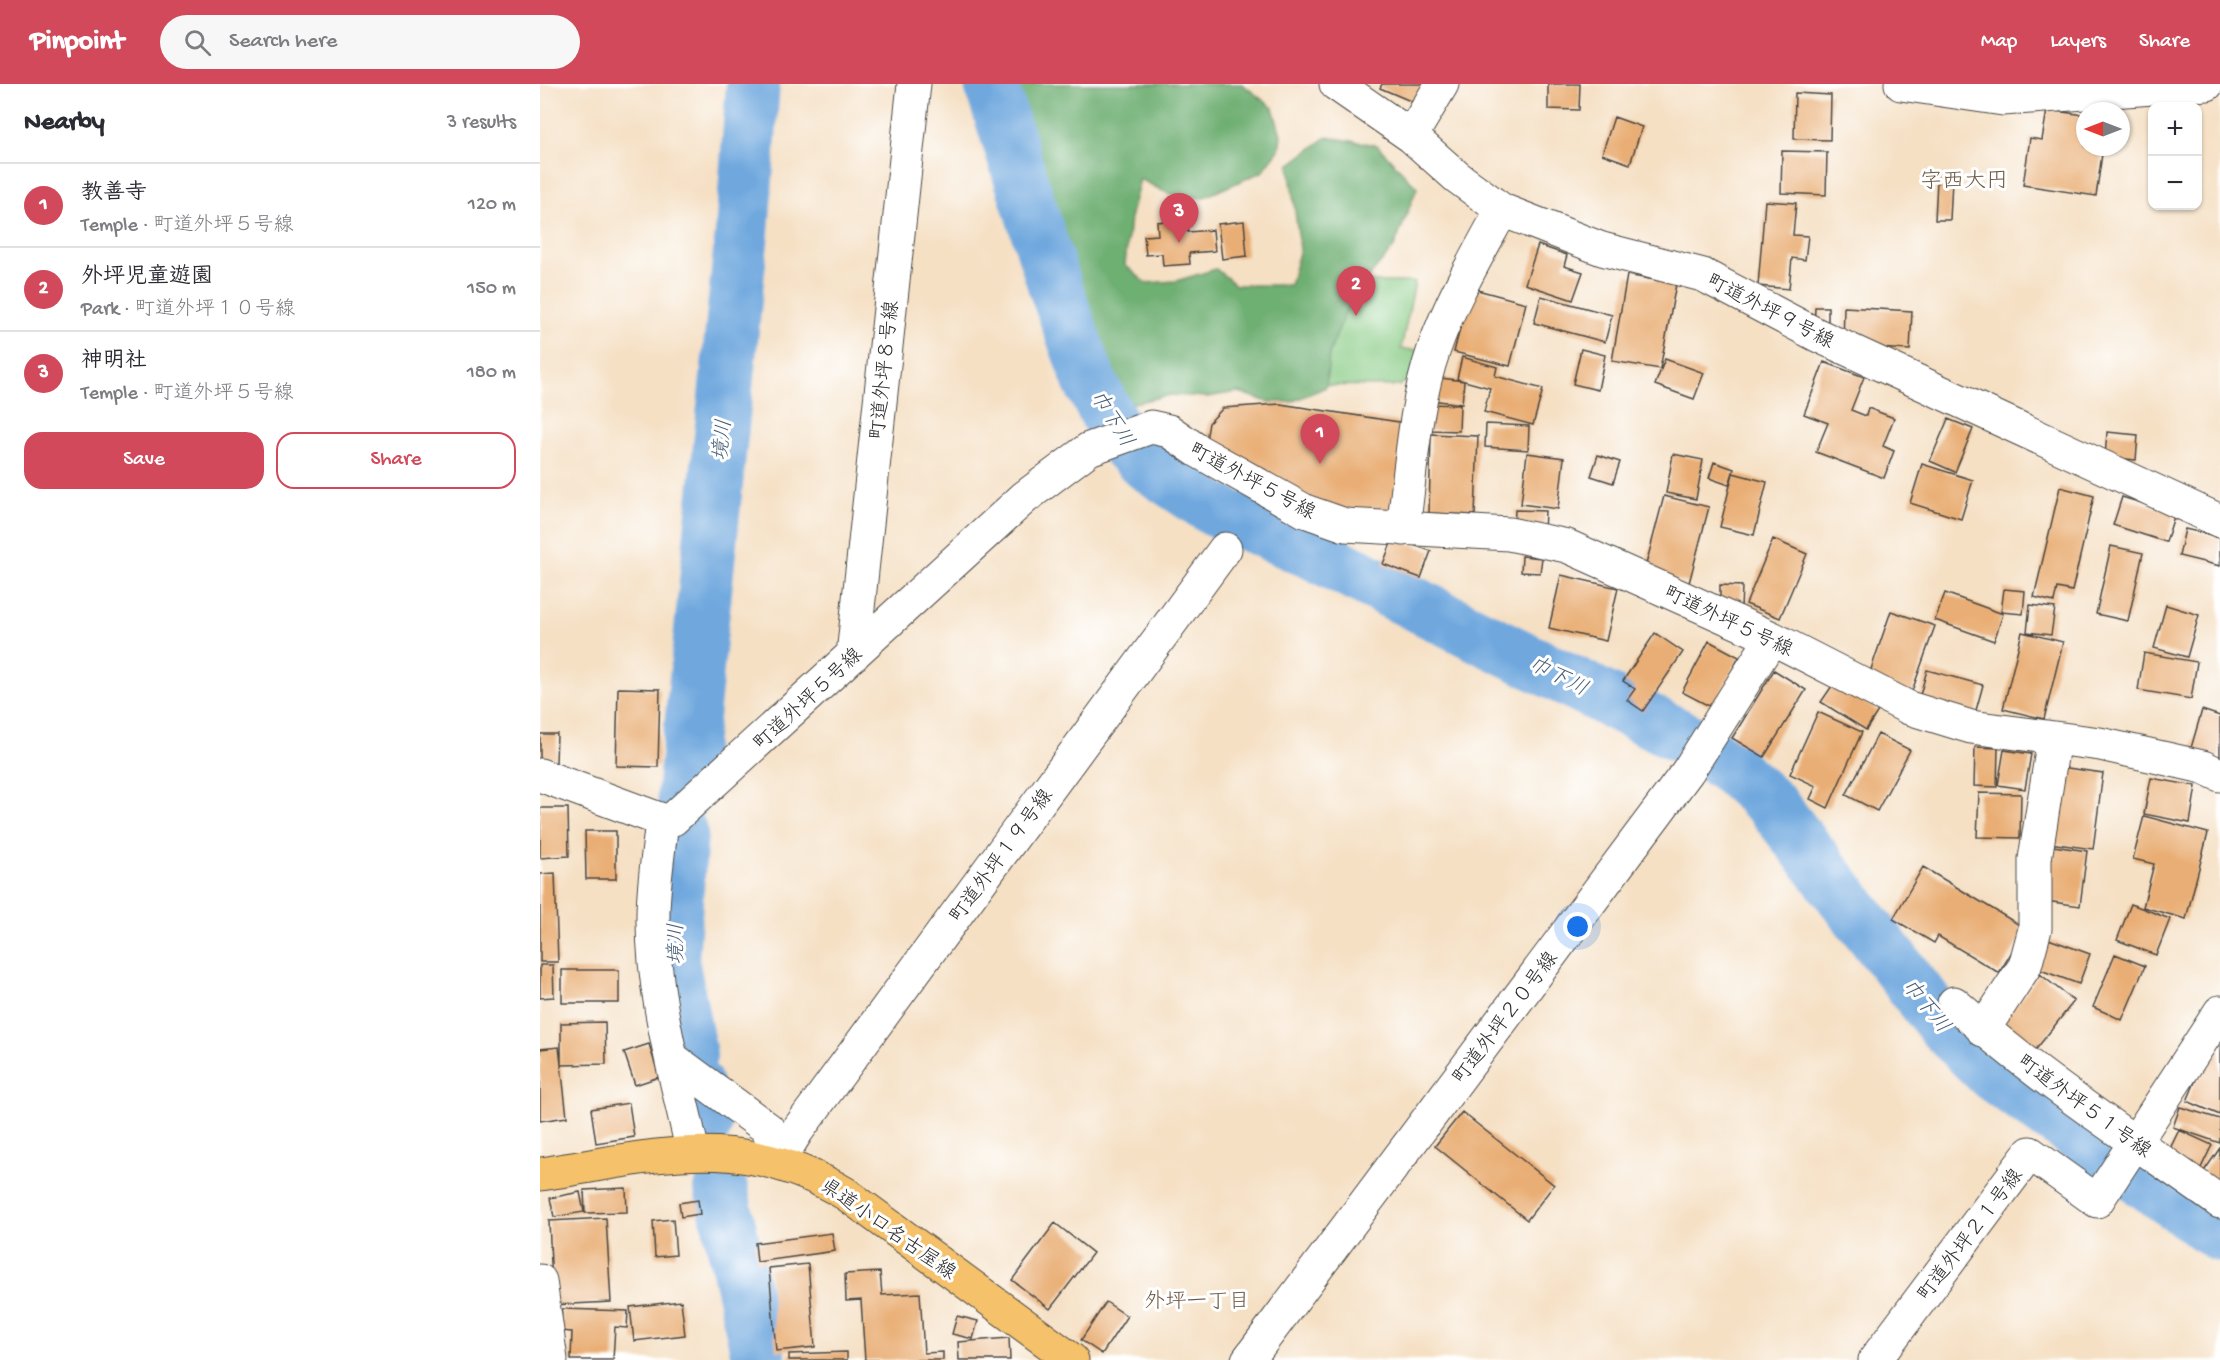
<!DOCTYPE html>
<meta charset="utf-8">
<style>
body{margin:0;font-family:"Gochi Hand","Klee One",sans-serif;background:#f7f7f7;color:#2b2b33}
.controls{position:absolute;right:18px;top:18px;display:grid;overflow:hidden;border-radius:12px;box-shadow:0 2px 4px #0004}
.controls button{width:54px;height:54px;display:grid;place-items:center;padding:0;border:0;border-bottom:2px solid #e1e1e2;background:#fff;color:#2b2b33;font:30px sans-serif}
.compass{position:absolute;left:1536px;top:18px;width:54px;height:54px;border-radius:50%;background:#fff;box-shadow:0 2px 4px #0004;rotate:270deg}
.you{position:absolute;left:1038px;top:843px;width:21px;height:21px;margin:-15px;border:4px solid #fff;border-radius:50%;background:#1a73e8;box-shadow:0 0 0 9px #1a73e833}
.badge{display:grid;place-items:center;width:39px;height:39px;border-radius:50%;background:#d1495b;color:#fff;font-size:20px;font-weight:700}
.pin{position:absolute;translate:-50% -50px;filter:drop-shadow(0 2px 3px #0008)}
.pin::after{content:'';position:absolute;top:32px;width:21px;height:18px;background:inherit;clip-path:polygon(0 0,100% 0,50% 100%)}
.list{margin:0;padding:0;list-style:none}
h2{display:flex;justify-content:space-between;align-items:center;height:78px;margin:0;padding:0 24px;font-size:26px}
h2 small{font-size:20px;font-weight:400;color:#7c7c81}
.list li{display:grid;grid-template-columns:39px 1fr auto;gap:18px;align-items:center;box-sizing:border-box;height:84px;padding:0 24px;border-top:2px solid #e1e1e2}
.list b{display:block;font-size:22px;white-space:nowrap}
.list p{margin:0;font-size:20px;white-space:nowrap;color:#7c7c81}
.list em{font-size:20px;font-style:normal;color:#7c7c81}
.actions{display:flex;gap:12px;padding:18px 24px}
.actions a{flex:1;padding:14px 0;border:2px solid #d1495b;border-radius:18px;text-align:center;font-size:21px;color:#d1495b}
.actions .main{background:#d1495b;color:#fff}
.icon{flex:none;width:33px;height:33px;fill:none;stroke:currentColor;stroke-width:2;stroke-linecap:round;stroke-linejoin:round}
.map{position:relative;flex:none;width:1680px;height:1276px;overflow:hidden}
header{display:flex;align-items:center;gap:36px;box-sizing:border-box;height:84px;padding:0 30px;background:#d1495b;color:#fff}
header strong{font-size:28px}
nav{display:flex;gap:33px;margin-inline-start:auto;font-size:21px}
.search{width:420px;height:54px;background:#f7f7f7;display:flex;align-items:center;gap:15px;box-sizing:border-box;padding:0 21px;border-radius:33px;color:#7c7c81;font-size:22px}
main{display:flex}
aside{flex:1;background:#fff}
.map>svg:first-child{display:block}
.green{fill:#88cb84;stroke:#5a7b58;stroke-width:1.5}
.forest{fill:#6eaf72;stroke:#4c6d4e;stroke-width:1.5}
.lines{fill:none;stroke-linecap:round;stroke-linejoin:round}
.river{stroke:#6fa8de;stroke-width:54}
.building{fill:#e9ae75}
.minor-casing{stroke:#494642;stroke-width:35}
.major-casing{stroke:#494642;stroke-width:35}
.minor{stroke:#fff;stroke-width:33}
.major{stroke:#f5c16b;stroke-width:33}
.labels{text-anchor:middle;stroke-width:6;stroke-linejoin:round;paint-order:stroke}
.street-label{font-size:20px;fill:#2b2b2b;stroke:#fff}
.water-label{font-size:21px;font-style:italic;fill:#465d73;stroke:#fff}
.neighbourhood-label{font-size:21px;fill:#6e5945;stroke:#fff}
.quarter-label{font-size:22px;fill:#6e5945;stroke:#fff}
</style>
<header>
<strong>Pinpoint</strong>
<div class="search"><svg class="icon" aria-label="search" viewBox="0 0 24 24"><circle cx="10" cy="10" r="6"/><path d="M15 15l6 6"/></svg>Search here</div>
<nav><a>Map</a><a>Layers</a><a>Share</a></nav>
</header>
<main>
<aside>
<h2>Nearby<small>3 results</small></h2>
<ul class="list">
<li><span class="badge">1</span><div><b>教善寺</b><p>Temple · 町道外坪５号線</p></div><em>120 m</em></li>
<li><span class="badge">2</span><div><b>外坪児童遊園</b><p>Park · 町道外坪１０号線</p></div><em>150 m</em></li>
<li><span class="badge">3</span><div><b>神明社</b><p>Temple · 町道外坪５号線</p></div><em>180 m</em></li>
</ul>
<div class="actions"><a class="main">Save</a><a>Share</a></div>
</aside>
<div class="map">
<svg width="1680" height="1276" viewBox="0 0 1680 1276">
<rect width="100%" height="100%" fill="#fff"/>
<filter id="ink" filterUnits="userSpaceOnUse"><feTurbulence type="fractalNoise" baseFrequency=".0167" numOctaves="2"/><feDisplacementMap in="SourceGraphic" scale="12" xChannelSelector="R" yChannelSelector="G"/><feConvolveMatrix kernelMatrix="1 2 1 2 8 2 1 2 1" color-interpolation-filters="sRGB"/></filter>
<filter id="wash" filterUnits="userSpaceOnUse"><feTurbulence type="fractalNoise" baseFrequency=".008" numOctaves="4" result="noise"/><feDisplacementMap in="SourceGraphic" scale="24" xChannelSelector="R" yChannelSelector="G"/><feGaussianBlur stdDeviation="1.35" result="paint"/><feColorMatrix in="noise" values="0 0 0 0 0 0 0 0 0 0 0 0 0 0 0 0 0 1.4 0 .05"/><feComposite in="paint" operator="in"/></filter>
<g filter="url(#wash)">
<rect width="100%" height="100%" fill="#f5e0c4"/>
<path class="green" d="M 765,198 L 875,198 L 861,265 L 887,267 L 880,287 L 859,302 L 764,301 Z"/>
<path class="forest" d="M 435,0 L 702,0 L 733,24 L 741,51 L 739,66 L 722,88 L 662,114 L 629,110 L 600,95 L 590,134 L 585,181 L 606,199 L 636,197 L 676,185 L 696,201 L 750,201 L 760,165 L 749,81 L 787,53 L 837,61 L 877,104 L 854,163 L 823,200 L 805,229 L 789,270 L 786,303 L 751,318 L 728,318 L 698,308 L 667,313 L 630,311 L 594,319 L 556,323 L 532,287 L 507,216 L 482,160 L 470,107 L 450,59 Z"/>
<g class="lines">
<path class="river" d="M 451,0 L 514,200 L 549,296 L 567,331 L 588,363 L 607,381 L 675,426 L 773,469 L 1054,609 L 1154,659 L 1193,686 L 1232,721 L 1405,944 L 1453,991 L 1680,1151
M 144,711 L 202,148 L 213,0
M 141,749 L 132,876 L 150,971
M 156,1000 L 165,1041
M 181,1105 L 219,1276"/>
</g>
<g id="blocks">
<path class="building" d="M 842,0 L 888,0 L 880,21 L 840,4 Z
M 1008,0 L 1040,0 L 1039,26 L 1008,25 Z
M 1255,9 L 1291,11 L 1290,56 L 1254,55 Z
M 1507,26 L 1545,31 L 1545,63 L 1563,63 L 1556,112 L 1483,101 L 1490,54 L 1502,56 Z
M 1074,33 L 1102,43 L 1090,80 L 1062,70 Z
M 1242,67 L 1287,68 L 1286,111 L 1241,109 Z
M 1397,96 L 1412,96 L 1410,136 L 1395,136 Z
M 1225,117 L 1256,119 L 1253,151 L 1268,152 L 1265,176 L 1252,174 L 1249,205 L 1218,202 Z
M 647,135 L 648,148 L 673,146 L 675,167 L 649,169 L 650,180 L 623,182 L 622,170 L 606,171 L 604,152 L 618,151 L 617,138 Z
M 704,137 L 707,172 L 682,175 L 678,140 Z
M 998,161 L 1027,171 L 1024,182 L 1043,188 L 1033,216 L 985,200 Z
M 1087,191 L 1136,200 L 1120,285 L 1072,277 Z
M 930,204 L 986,219 L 970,282 L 914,268 Z
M 1001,212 L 1072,231 L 1065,258 L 994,239 Z
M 1275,223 L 1288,223 L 1288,248 L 1274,248 Z
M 1304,223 L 1372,227 L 1370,266 L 1303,262 Z
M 1041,265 L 1065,271 L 1058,306 L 1033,300 Z
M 922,273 L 957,283 L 955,292 L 1003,305 L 993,341 L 944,328 L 950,304 L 917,295 Z
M 1125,275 L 1164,289 L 1154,315 L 1115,301 Z
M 1284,278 L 1324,293 L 1311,326 L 1326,332 L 1328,324 L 1354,334 L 1343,362 L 1354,367 L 1344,394 L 1276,368 L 1288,339 L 1264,330 Z
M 893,293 L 924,297 L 922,320 L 891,316 Z
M 740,320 L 872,340 L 858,435 L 801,428 L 665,362 L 669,339 L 683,324 Z
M 889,320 L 920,321 L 919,347 L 889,346 Z
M 1408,335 L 1433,345 L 1415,388 L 1390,377 Z
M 946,340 L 989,342 L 988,366 L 945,363 Z
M 1567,348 L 1598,351 L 1596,376 L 1565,373 Z
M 891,350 L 938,352 L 935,431 L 889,429 Z
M 987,369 L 1024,374 L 1018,425 L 981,420 Z
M 1133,370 L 1163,376 L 1156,415 L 1126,409 Z
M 1058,371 L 1080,378 L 1073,399 L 1051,392 Z
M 1174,378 L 1194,385 L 1189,401 L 1169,394 Z
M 1382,380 L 1433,396 L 1421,435 L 1370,419 Z
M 1193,389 L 1227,398 L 1214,451 L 1180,443 Z
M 1520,403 L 1554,412 L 1532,507 L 1517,504 L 1514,518 L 1494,513 Z
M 1124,412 L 1169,423 L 1149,499 L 1104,488 Z
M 1582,413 L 1635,429 L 1626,458 L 1573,441 Z
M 975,426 L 1005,427 L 1004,448 L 974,446 Z
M 1645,445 L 1680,453 L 1680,482 L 1639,472 Z
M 853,454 L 891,467 L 881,494 L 843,480 Z
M 1233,455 L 1267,470 L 1240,534 L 1206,520 Z
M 1571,462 L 1603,469 L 1588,537 L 1556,530 Z
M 982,472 L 1002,474 L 1000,489 L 981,488 Z
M 1021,491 L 1078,504 L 1066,557 L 1009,544 Z
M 1180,501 L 1202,502 L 1201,525 L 1180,524 Z
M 1464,505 L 1485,507 L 1483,530 L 1461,528 Z
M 1405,509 L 1463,530 L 1454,557 L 1395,536 Z
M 1490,521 L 1515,524 L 1511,551 L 1487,548 Z
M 1626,521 L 1659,531 L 1647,573 L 1614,564 Z
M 1351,527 L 1395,542 L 1371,610 L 1328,594 Z
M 1482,548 L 1523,558 L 1504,635 L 1463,625 Z
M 1115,549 L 1143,568 L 1103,627 L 1087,616 L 1095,605 L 1083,597 Z
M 1169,557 L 1199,573 L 1173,624 L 1142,608 Z
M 1604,569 L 1657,578 L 1651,615 L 1598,606 Z
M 1234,586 L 1266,606 L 1224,673 L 1192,654 Z
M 1387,586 L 1443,601 L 1435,630 L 1379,615 Z
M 1294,599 L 1338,627 L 1326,646 L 1281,618 Z
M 78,604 L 120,605 L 118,683 L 76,682 Z
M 1662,626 L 1680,632 L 1680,673 L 1651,664 Z
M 1278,628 L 1322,648 L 1288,724 L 1270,715 L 1276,702 L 1250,690 Z
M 0,650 L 17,650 L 16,679 L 0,678 Z
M 1338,650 L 1370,666 L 1337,727 L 1306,711 Z
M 1435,663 L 1458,664 L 1457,703 L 1434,702 Z
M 1464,666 L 1491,670 L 1485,705 L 1458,701 Z
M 1520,683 L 1563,689 L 1553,765 L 1509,759 Z
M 1611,694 L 1656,702 L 1650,739 L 1604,730 Z
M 1439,709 L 1481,710 L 1480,754 L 1437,753 Z
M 0,724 L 28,724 L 29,772 L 0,774 Z
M 1604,732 L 1668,749 L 1646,835 L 1603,823 L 1614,780 L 1593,775 Z
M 45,747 L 76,747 L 76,795 L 46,795 Z
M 1513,762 L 1547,767 L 1540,822 L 1506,817 Z
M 1383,783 L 1486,845 L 1459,889 L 1398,852 L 1394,859 L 1353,835 Z
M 15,789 L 18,878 L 0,878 L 0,790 Z
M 1591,820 L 1630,835 L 1616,871 L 1577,856 Z
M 1503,853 L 1550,870 L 1539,900 L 1492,883 Z
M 1575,870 L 1605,882 L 1582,936 L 1553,923 Z
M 0,881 L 13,881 L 14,913 L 0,914 Z
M 22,886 L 79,886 L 79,919 L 22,919 Z
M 1500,890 L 1534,917 L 1494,968 L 1461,941 Z
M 65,938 L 66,980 L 21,981 L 21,939 Z
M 1676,948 L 1680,950 L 1680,1031 L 1647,1017 Z
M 109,960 L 119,993 L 95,1001 L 84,968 Z
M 19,963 L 27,1033 L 0,1037 L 0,965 Z
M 89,1019 L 94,1053 L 56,1059 L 51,1025 Z
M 1640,1023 L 1680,1035 L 1680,1059 L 1633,1043 Z
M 922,1028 L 1014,1101 L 987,1136 L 895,1062 Z
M 1639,1046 L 1672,1061 L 1657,1092 L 1624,1077 Z
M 1680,1064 L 1680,1102 L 1662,1090 Z
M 86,1104 L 87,1128 L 45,1129 L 44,1106 Z
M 40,1108 L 44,1128 L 14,1133 L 10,1114 Z
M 158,1116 L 160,1130 L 141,1133 L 139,1119 Z
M 66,1134 L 71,1218 L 13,1221 L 9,1137 Z
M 133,1135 L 136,1171 L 115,1173 L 113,1137 Z
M 515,1139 L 553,1169 L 510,1225 L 472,1196 Z
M 292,1149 L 295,1167 L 217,1178 L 215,1159 Z
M 268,1180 L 275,1263 L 236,1267 L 229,1184 Z
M 340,1188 L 342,1211 L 380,1209 L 384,1269 L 403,1268 L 403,1276 L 325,1276 L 321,1216 L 306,1217 L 305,1190 Z
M 141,1217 L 145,1251 L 94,1257 L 90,1223 Z
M 566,1218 L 587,1232 L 562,1270 L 541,1256 Z
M 22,1225 L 88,1227 L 87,1244 L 75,1243 L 73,1276 L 31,1276 L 32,1248 L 21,1247 Z
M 417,1232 L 438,1237 L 433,1255 L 412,1250 Z
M 469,1254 L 470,1276 L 419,1276 L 418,1258 Z
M 307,1268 L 307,1276 L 249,1276 L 249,1270 Z"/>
</g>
</g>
<g filter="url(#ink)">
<use href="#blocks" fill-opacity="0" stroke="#494642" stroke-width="1.5"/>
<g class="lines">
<defs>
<path id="minor" d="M 796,0 L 871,52 L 917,93 L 962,126 L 1062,165 L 1163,191 L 1277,251 L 1680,437
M 1361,0 L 1463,15 L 1667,0
M 871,52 L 902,0
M 863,445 C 871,386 874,322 894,265 C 911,216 937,172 962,126
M 313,571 L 374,0
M 0,691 L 122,736 L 133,735 L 485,413 L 549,365 L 611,343 L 629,347 L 658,367 L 765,427 L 805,441 L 969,450 L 1027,462 L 1232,554 L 1369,624 L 1431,643 L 1560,660 L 1663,683 L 1680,691
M 122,736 C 119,767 113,800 113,832 C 112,912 136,991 153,1069
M 1414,919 C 1496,993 1590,1054 1680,1118
M 1443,946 L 1485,882 L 1495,845 L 1495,775 L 1514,654
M 133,975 L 228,1045 L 238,1078
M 238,1078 L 257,1047 L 685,465
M 0,1197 L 11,1276
M 708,1276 L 1148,687 L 1232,554
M 1335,1276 L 1490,1069 L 1557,1117 L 1680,928"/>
<path id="major" d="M 0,1090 C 116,1073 198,1045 306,1110 L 532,1276"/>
</defs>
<use href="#minor" class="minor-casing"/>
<use href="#major" class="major-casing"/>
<use href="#minor" class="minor"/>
<use href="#major" class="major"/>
</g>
</g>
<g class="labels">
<g class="street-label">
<text transform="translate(1231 226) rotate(27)" y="7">町道外坪９号線</text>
<text transform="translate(343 286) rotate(-84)" y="7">町道外坪８号線</text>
<text transform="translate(713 396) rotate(28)" y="7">町道外坪５号線</text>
<text transform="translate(1189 536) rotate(25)" y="7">町道外坪５号線</text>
<text transform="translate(267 614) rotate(-43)" y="7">町道外坪５号線</text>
<text transform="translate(460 771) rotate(-54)" y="7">町道外坪１９号線</text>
<text transform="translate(964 933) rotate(-53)" y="7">町道外坪２０号線</text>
<text transform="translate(1545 1021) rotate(36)" y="7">町道外坪５１号線</text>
<text transform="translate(349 1144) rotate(35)" y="7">県道小口名古屋線</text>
<text transform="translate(1429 1150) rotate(-53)" y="7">町道外坪２１号線</text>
</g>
<g class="water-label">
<text transform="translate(573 334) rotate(58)" y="7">巾下川</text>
<text transform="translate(181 356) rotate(-84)" y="7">境川</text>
<text transform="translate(1019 591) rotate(27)" y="7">巾下川</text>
<text transform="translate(135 860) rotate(-90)" y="7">境川</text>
<text transform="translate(1387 921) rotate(51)" y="7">巾下川</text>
</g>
<g class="neighbourhood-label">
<text x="657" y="1223">外坪一丁目</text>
</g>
<g class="quarter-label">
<text x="1424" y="103">字西大円</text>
</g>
</g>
</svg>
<div class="controls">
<button>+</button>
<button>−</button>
</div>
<svg class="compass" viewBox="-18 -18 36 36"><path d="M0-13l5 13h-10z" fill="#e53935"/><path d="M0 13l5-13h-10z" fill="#7c7c81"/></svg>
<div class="you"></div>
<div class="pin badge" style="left:780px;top:380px">1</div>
<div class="pin badge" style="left:816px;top:232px">2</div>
<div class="pin badge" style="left:639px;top:159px">3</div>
</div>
</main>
